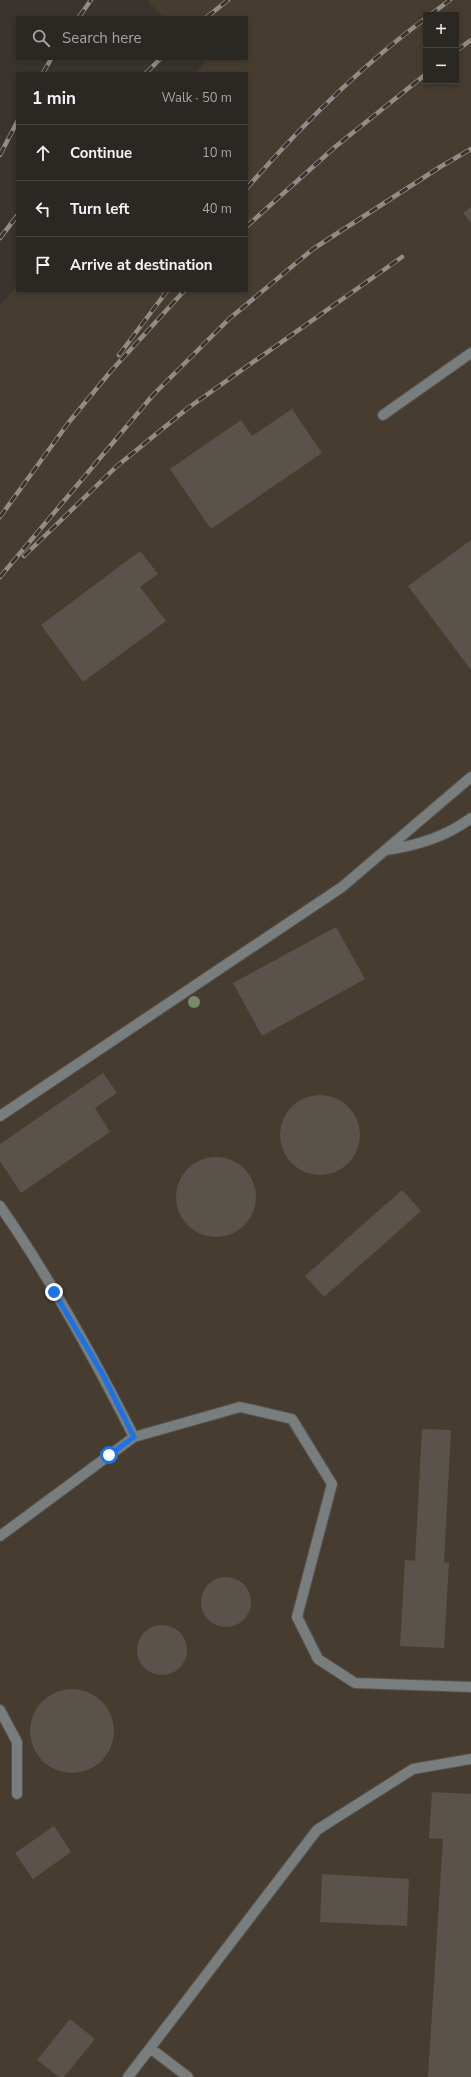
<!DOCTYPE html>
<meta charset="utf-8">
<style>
body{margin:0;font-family:"Nunito Sans",sans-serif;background:#37332f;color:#f1f3f6}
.controls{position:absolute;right:12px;top:12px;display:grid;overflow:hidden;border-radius:0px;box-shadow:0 2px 6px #0003}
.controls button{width:36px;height:36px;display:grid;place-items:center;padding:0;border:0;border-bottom:1px solid #474440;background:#2b2722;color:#f1f3f6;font:20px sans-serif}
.stop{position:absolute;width:12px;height:12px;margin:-9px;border:3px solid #1a73e8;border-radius:50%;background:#fff}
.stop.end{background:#1a73e8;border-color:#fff;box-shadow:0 1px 4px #0008}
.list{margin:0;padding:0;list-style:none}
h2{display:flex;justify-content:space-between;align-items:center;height:52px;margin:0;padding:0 16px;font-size:17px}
h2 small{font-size:13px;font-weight:400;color:#a6a5a5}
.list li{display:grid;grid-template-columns:26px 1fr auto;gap:12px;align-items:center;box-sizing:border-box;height:56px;padding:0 16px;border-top:1px solid #474440}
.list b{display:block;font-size:15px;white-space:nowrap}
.list em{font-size:13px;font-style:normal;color:#a6a5a5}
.icon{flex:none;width:22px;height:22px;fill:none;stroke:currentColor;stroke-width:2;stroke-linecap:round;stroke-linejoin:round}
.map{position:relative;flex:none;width:471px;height:2077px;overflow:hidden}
.search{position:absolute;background:#2b2722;box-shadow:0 2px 6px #0003;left:16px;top:16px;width:232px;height:44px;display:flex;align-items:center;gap:10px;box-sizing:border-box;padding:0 14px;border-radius:0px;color:#a6a5a5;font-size:15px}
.panel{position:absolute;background:#2b2722;box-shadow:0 2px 6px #0003;left:16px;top:72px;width:232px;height:220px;border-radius:0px}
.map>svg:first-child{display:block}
.built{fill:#463d30;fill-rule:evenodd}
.building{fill:#59534c}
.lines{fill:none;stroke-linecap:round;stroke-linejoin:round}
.minor-casing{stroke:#56514a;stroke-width:12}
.minor{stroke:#787d7d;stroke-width:10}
.rail-casing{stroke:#908c86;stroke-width:4.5}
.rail{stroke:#39342d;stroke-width:3;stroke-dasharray:9;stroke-linecap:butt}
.tree{fill:#788a69}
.route{stroke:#1a73e8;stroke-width:5}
</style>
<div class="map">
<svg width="471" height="2077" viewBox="0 0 471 2077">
<rect width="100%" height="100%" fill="#39342d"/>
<path class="built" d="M 147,0 L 471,0 L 471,2077 L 0,2077 L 0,306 L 17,285 L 17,291 L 247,291 L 247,73 L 196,73 L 205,63 L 202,59 L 247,59 L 247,17 L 163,17 ZM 426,15 L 456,15 L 456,81 L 426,81 Z"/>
<path class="building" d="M 471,207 L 471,223 L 463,213 Z
M 292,409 L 322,453 L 211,529 L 170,469 L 241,420 L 252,436 Z
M 471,540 L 471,670 L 408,586 Z
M 140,551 L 158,574 L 140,587 L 166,621 L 83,682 L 41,625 Z
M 336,927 L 365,979 L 262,1036 L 233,983 Z
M 103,1073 L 117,1093 L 95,1108 L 110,1132 L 21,1193 L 0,1161 L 0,1144 Z
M280 1135a40 40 0 1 1 80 0a40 40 0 1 1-80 0Z
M176 1197a40 40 0 1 1 80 0a40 40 0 1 1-80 0Z
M 402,1190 L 421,1211 L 324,1297 L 305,1276 Z
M 422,1429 L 451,1430 L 444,1562 L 449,1563 L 444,1648 L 400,1646 L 405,1560 L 415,1561 Z
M201 1602a25 25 0 1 1 50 0a25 25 0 1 1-50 0Z
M137 1650a25 25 0 1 1 50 0a25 25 0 1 1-50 0Z
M30 1731a42 42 0 1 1 84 0a42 42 0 1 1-84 0Z
M 432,1792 L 471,1794 L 471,2077 L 428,2077 L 443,1839 L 429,1838 Z
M 54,1826 L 71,1852 L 33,1879 L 15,1853 Z
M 322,1874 L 409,1879 L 407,1926 L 320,1922 Z
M 70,2019 L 95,2039 L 64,2077 L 59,2077 L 37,2060 Z"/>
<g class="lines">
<defs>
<path id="minor" d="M 383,415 L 471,353
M 386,850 C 415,846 447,836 471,818
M 0,1116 L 342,887 L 471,777
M 0,1206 C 51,1279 94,1358 134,1437
M 0,1536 L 134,1437 L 240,1407 L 292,1419 L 332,1484 L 297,1617 L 318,1659 L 355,1683 L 471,1687
M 0,1710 L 17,1742 L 17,1794
M 150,2048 L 188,2077
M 128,2077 L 317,1830 L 413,1769 L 471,1759"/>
</defs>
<use href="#minor" class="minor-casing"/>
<use href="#minor" class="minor"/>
<defs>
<path id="rail" d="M 430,15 L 450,0
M 79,17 L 91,0
M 207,17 L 228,0
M 456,51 L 471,40
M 43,73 L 51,59
M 146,73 L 160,59
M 0,155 L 17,122
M 247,188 C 300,127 361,66 426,18
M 247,226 L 335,147 L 426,74
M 0,238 L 17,216
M 119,355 L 167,291
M 0,517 L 69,422 L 111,371 L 184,291
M 24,556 L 117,466 L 188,408 L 402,257
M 0,577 L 153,395 L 229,319 L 313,249 L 440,167 L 471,149"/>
</defs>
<use href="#rail" class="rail-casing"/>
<use href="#rail" class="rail"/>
</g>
<circle class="tree" cx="194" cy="1002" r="6"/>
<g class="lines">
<path class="route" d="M 54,1292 L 102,1373 L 134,1437 L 109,1455"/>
</g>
</svg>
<div class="controls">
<button>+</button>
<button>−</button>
</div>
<div class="stop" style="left:109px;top:1455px"></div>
<div class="stop end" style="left:54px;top:1292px"></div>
<div class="search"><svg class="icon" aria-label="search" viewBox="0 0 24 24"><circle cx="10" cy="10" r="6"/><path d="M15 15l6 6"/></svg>Search here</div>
<section class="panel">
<h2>1 min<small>Walk · 50 m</small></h2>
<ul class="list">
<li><svg class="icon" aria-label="ahead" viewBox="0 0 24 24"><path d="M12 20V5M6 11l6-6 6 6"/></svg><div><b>Continue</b></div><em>10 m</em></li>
<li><svg class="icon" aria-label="left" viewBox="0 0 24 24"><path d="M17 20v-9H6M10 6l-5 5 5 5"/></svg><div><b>Turn left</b></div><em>40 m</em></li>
<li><svg class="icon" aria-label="arrive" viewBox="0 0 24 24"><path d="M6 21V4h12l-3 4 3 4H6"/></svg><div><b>Arrive at destination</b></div></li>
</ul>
</section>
</div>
